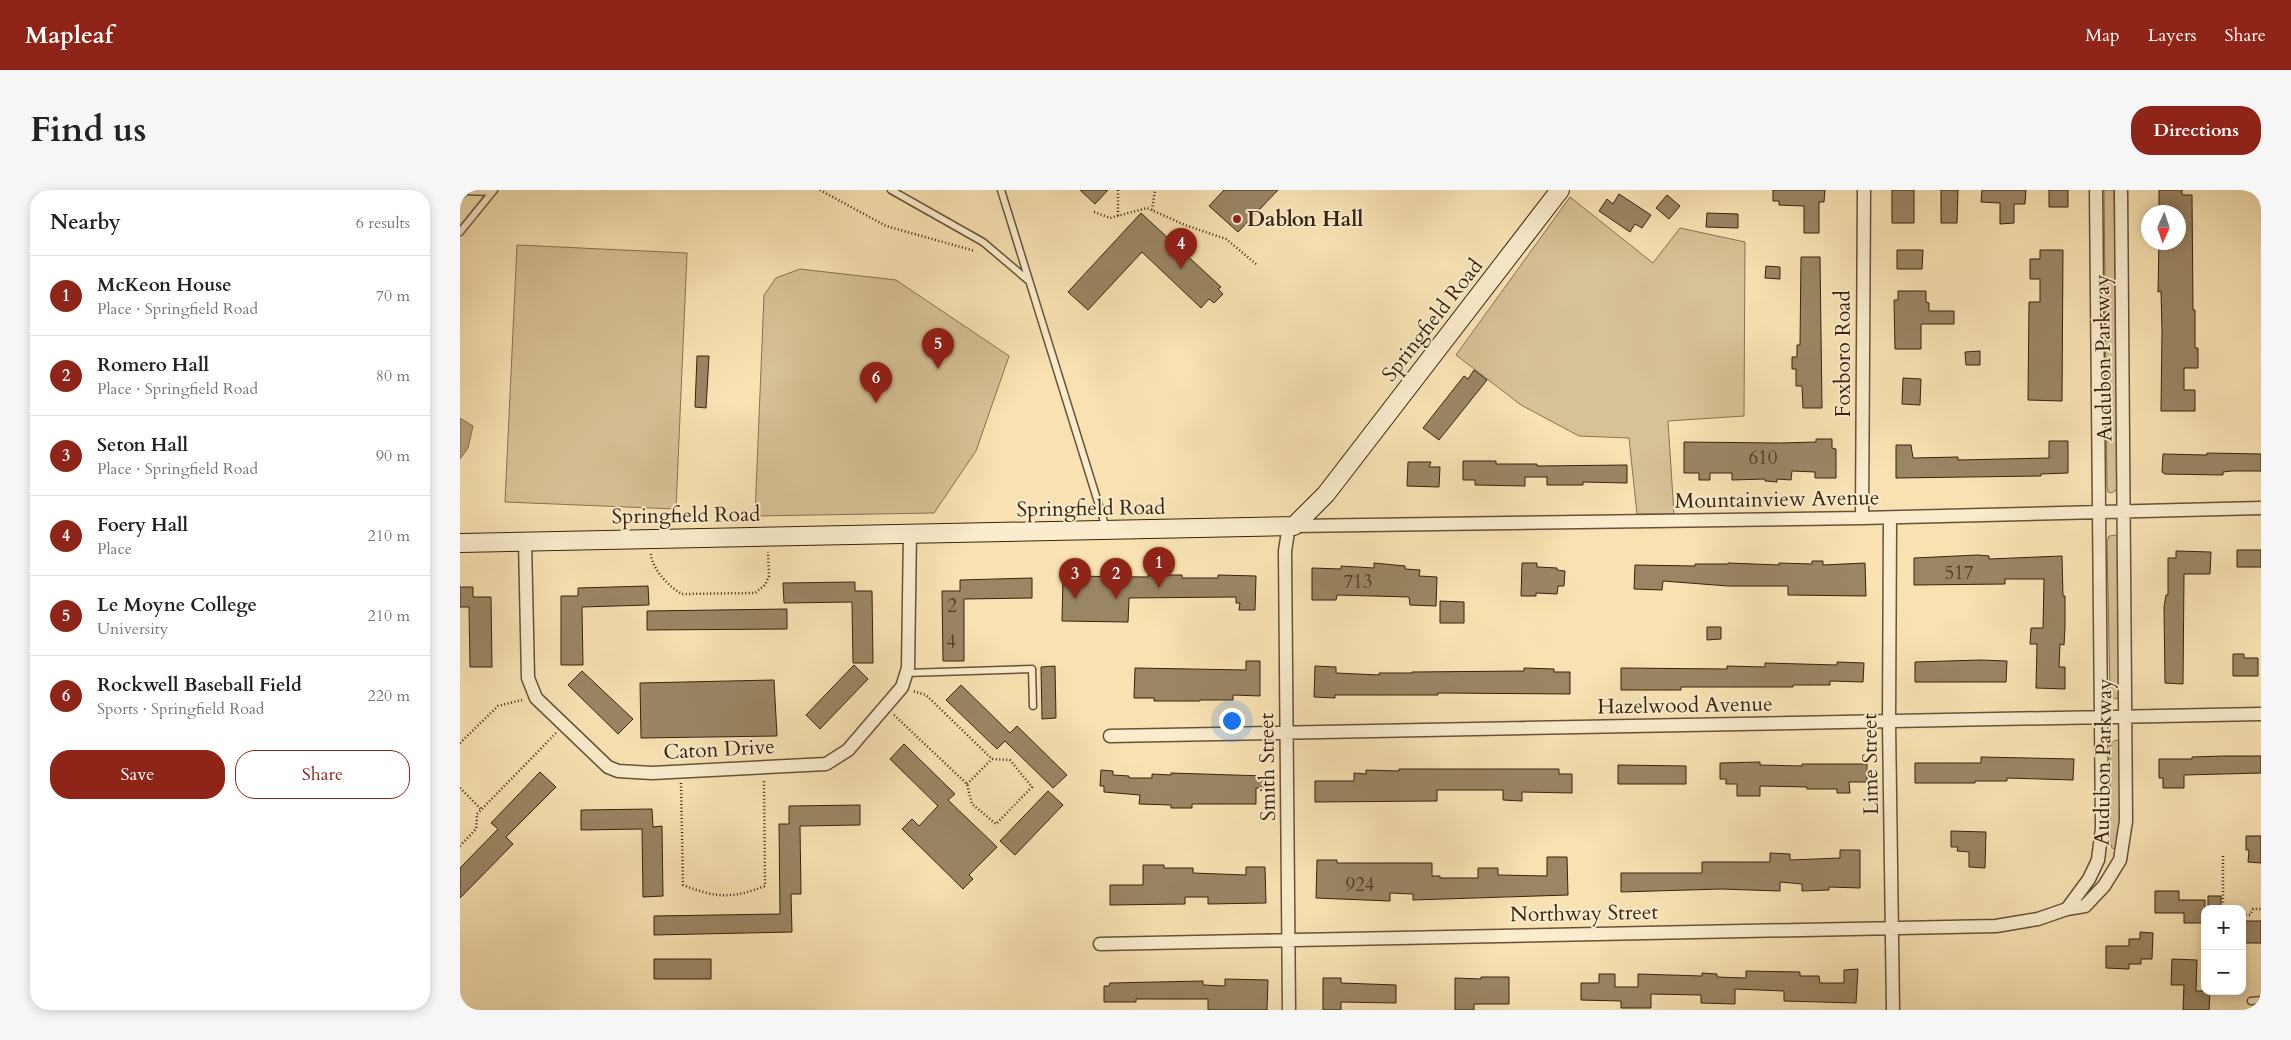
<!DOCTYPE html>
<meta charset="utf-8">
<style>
body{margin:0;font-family:Cardo,serif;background:#f6f6f6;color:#222}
.controls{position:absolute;right:15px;bottom:15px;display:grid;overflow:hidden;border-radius:10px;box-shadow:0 2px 12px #0003}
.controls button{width:45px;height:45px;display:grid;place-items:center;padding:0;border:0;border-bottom:1px solid #e0e0e0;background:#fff;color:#222;font:25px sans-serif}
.compass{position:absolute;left:1681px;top:15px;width:45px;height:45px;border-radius:50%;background:#fff;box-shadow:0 2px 12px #0003;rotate:183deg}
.you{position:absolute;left:771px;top:530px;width:18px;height:18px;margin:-12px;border:4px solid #fff;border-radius:50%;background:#1a73e8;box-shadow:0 0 0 8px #1a73e833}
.badge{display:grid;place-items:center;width:32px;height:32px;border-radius:50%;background:#8f2418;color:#fff;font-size:16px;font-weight:700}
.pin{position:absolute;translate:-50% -41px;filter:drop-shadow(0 1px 2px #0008)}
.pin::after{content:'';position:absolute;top:26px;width:18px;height:15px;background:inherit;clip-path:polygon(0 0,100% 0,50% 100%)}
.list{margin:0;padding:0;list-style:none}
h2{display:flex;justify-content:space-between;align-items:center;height:65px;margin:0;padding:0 20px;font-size:21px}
h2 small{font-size:16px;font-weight:400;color:#767676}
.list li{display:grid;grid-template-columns:32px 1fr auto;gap:15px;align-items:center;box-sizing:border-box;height:80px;padding:0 20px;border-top:1px solid #e0e0e0}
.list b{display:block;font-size:19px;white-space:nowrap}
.list p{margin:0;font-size:16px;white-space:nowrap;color:#767676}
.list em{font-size:16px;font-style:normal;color:#767676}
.actions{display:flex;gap:10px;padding:15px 20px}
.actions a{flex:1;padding:11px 0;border:1px solid #8f2418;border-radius:20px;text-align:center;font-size:18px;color:#8f2418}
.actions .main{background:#8f2418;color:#fff}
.map{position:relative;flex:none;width:1801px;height:820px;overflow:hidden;border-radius:20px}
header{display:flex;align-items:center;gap:30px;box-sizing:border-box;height:70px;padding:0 25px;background:#8f2418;color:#fff}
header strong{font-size:24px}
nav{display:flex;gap:28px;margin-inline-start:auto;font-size:18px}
.intro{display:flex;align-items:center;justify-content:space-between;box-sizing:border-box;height:120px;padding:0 30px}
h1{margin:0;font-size:35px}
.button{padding:12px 22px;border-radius:20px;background:#8f2418;color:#fff;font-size:18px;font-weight:700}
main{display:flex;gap:30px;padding:0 30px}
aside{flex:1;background:#fff;border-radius:20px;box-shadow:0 2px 12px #0003}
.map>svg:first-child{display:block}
.green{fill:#d7c196;stroke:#877252}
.water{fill:#b6a17b;stroke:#836e50}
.building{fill:#9b8664;stroke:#37220f}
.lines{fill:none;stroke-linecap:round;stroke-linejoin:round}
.lane-casing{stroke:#675238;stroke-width:9}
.street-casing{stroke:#675238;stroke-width:15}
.secondary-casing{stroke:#37220f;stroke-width:20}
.path{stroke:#37220f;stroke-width:2.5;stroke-dasharray:1 2.5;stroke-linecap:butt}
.lane{stroke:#faeccd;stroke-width:6}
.street{stroke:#faeccd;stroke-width:12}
.secondary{stroke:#faeccd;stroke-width:18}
.poi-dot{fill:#8f2418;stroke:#faeccd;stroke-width:2}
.labels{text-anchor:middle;stroke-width:4;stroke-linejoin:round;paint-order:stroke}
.number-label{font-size:19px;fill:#503b24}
.poi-label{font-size:21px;font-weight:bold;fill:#37220f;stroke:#faeccd;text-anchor:start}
.street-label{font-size:21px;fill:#37220f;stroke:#faeccd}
</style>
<header>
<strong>Mapleaf</strong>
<nav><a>Map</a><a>Layers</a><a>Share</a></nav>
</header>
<div class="intro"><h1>Find us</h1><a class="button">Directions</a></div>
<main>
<aside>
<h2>Nearby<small>6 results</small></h2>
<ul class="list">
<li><span class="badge">1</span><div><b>McKeon House</b><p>Place · Springfield Road</p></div><em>70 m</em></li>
<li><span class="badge">2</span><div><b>Romero Hall</b><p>Place · Springfield Road</p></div><em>80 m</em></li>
<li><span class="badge">3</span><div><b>Seton Hall</b><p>Place · Springfield Road</p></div><em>90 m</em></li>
<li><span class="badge">4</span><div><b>Foery Hall</b><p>Place</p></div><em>210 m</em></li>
<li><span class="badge">5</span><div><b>Le Moyne College</b><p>University</p></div><em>210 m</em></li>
<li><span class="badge">6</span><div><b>Rockwell Baseball Field</b><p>Sports · Springfield Road</p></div><em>220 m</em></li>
</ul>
<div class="actions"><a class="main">Save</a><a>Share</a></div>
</aside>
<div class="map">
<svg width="1801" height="820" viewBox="0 0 1801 820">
<rect width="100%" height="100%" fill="#f8e2b2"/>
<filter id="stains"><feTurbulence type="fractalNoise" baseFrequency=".004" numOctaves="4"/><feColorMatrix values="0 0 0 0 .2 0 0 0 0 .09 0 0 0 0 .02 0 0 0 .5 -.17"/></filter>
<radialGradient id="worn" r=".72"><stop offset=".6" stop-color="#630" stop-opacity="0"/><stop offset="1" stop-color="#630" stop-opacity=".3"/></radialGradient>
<path class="green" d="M 1644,0 L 1654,0 L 1658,299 L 1651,303 L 1648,302 L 1647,297 Z
M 1110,7 L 1193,73 L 1220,38 L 1285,52 L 1284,226 L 1208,231 L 1214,324 L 1177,324 L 1169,248 L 1119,246 L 1061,215 L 996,165 Z
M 57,55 L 227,63 L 216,319 L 45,312 Z
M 340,79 L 436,90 L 549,166 L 516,261 L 474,323 L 295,326 L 304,105 L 316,88 Z
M 1656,345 L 1659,347 L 1660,507 L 1655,509 L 1650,505 L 1647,352 L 1649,346 Z
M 1655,550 L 1659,551 L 1662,555 L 1659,656 L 1655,659 L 1652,658 L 1650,652 L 1650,555 Z"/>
<path class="water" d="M 0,228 L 13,236 L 8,258 L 0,269 Z"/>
<path class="building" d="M 620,0 L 648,0 L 635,14 Z
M 764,0 L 818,0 L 778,42 L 749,16 Z
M 1313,0 L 1365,0 L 1364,12 L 1359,12 L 1359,43 L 1344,43 L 1344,16 L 1319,15 L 1319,11 L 1313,11 Z
M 1432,0 L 1454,0 L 1454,33 L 1432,33 Z
M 1481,0 L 1498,0 L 1497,33 L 1481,33 Z
M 1522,0 L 1566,0 L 1565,14 L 1554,14 L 1554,33 L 1540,34 L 1540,13 L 1521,12 Z
M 1589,0 L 1608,0 L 1608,17 L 1589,17 Z
M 1699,0 L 1722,0 L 1722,5 L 1732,5 L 1733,120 L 1735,120 L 1735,158 L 1738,158 L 1738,178 L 1724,178 L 1724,200 L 1735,200 L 1735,221 L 1701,221 L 1702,141 L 1701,101 L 1698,102 L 1699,52 L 1718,52 L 1718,22 L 1699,22 Z
M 1159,4 L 1191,25 L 1182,38 L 1175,34 L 1170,42 L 1139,21 L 1147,9 L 1153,14 Z
M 1207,5 L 1220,16 L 1209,29 L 1196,18 Z
M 681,23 L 761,97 L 758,99 L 763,104 L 754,113 L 749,109 L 741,118 L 682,62 L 628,120 L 608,102 Z
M 1247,23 L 1278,24 L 1278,38 L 1246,37 Z
M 1437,60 L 1463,60 L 1462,79 L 1437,79 Z
M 1580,60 L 1603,60 L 1602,211 L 1568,210 L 1569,112 L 1580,112 L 1580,89 L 1570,89 L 1570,69 L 1580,69 Z
M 1341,67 L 1360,67 L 1362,218 L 1343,218 L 1342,196 L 1336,196 L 1336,179 L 1332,179 L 1332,167 L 1337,167 L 1337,155 L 1340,155 Z
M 1306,76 L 1320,77 L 1320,89 L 1305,88 Z
M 1438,101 L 1466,101 L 1466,112 L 1469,113 L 1469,121 L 1494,121 L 1494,134 L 1461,134 L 1461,159 L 1435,159 L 1434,110 L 1438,110 Z
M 1520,161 L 1520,175 L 1506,175 L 1505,162 Z
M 237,166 L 249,166 L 246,218 L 235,217 Z
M 1014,180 L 1027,190 L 979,250 L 963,238 L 1004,186 L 1008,189 Z
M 1443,188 L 1461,189 L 1460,215 L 1442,214 Z
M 1356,249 L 1372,249 L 1372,258 L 1376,259 L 1376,288 L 1355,288 L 1355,282 L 1332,281 L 1331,290 L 1317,289 L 1317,292 L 1305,291 L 1305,289 L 1272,290 L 1272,283 L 1250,283 L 1250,290 L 1239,290 L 1239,283 L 1224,283 L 1224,252 L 1321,253 L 1356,252 Z
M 1589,251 L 1608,251 L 1608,283 L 1581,284 L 1581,286 L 1436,288 L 1436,255 L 1451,255 L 1453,268 L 1498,267 L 1498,270 L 1589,268 Z
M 1747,263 L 1801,264 L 1801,281 L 1772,281 L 1763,282 L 1763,285 L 1705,284 L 1702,282 L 1703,264 L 1747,265 Z
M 1003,271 L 1036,271 L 1036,274 L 1077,274 L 1077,276 L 1167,275 L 1167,293 L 1123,292 L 1123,295 L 1087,295 L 1087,287 L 1065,287 L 1065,296 L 1015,295 L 1015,290 L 1003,290 Z
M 948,272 L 971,272 L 969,277 L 980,277 L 979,297 L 947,296 Z
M 1777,360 L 1801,360 L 1801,377 L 1777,377 Z
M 1716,361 L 1751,362 L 1750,384 L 1724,384 L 1723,494 L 1705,493 L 1704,417 L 1706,405 L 1708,405 L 1708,368 L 1716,368 Z
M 1518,365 L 1529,366 L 1529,369 L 1602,366 L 1603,406 L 1605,406 L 1605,437 L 1604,455 L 1600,454 L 1599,477 L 1605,477 L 1605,499 L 1576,498 L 1577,454 L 1570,454 L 1571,438 L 1583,438 L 1584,389 L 1545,389 L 1545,394 L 1454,395 L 1454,368 Z
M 1352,371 L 1363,371 L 1363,375 L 1405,373 L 1406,406 L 1328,405 L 1328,396 L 1268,396 L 1203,391 L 1202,400 L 1174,399 L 1175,375 L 1235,376 L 1235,374 L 1268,374 L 1268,373 L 1319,375 L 1319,373 L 1352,374 Z
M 914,373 L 945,376 L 945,379 L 960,380 L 959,386 L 977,387 L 976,416 L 950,415 L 949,407 L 877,405 L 876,410 L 852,410 L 852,378 L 881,379 L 881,376 L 914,378 Z
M 1062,373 L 1077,373 L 1077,377 L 1097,378 L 1097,380 L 1105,381 L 1104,396 L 1098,396 L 1097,404 L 1076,403 L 1076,406 L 1061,406 Z
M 688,385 L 722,385 L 722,388 L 758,388 L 758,385 L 796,386 L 795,420 L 779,420 L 780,413 L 776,413 L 776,407 L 669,408 L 668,432 L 602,431 L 603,386 L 688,387 Z
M 572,388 L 572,408 L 504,409 L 504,471 L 483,471 L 482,401 L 500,401 L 500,390 Z
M 395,392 L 395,401 L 412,401 L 413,473 L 393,473 L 392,412 L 324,413 L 323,393 Z
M 188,396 L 189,415 L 122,417 L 123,475 L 101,475 L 101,406 L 118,406 L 118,398 Z
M 0,397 L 13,397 L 13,407 L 31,407 L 32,477 L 10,477 L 9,417 L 0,417 Z
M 980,411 L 1004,412 L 1004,433 L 980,433 Z
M 327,419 L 327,439 L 187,440 L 187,421 Z
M 1247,437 L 1261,437 L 1261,449 L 1247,450 Z
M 1773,464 L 1784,464 L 1784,468 L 1798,468 L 1798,486 L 1773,486 Z
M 1520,470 L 1547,471 L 1546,492 L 1455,492 L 1455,472 Z
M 786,471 L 800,471 L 800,506 L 773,505 L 773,510 L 740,510 L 740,511 L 694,511 L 694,508 L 674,508 L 675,478 L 786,480 Z
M 1377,472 L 1404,473 L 1403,492 L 1370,491 L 1370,495 L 1333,495 L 1333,497 L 1221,497 L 1221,500 L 1161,500 L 1161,478 L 1267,479 L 1267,476 L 1305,477 L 1305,473 L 1377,475 Z
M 394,475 L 408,489 L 360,539 L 346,525 Z
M 595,476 L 596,528 L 582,529 L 581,477 Z
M 855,476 L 876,477 L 876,483 L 919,485 L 919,483 L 952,483 L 952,482 L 1064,481 L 1064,478 L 1094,479 L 1094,482 L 1110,482 L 1110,504 L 978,503 L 978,505 L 875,505 L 875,508 L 854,507 Z
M 122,481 L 173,529 L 158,544 L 108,495 Z
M 314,490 L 317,546 L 181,548 L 180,493 Z
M 501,495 L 550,543 L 557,536 L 607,585 L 593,598 L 545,551 L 537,559 L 486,510 Z
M 444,554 L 495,604 L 488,610 L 537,657 L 509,685 L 513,689 L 503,699 L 442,639 L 452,629 L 459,636 L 478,616 L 430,569 Z
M 1765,566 L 1801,566 L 1801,583 L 1724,585 L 1724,598 L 1703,598 L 1703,588 L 1699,588 L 1699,569 L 1732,569 L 1732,567 Z
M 1521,567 L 1614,569 L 1613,590 L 1547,588 L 1547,591 L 1515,591 L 1515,593 L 1455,593 L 1455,573 L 1521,573 Z
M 1300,572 L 1300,575 L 1342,576 L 1342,574 L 1407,574 L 1407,592 L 1389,592 L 1390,603 L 1377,603 L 1377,599 L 1347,599 L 1347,597 L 1300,596 L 1300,606 L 1277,606 L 1277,594 L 1266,594 L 1266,589 L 1260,589 L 1260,573 Z
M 1158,575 L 1226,576 L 1226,594 L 1158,594 Z
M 939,579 L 1099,579 L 1099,584 L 1112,584 L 1112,603 L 1062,602 L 1062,611 L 1043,610 L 1043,600 L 977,600 L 977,611 L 855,612 L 855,591 L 894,591 L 894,583 L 906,584 L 906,580 L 939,581 Z
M 641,580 L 653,581 L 653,585 L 669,586 L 669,588 L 692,588 L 692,584 L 711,585 L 711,583 L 805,586 L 805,599 L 796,598 L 796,614 L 732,614 L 732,618 L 711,618 L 711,615 L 679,614 L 680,605 L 644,602 L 644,596 L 640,596 Z
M 80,582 L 96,597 L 46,647 L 53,654 L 0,708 L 0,678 L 38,639 L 31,633 Z
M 588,601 L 603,615 L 555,665 L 540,651 Z
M 400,615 L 400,635 L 340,636 L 341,704 L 331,704 L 332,742 L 194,745 L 194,726 L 320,724 L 319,634 L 329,634 L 329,616 Z
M 192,619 L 193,637 L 202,636 L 203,706 L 183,707 L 182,639 L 121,640 L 121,620 Z
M 1491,641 L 1526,642 L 1525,678 L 1509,677 L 1509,662 L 1497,661 L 1498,657 L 1491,657 Z
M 1786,646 L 1801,646 L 1801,673 L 1788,672 L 1789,660 L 1786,660 Z
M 1380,660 L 1400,660 L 1400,698 L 1369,697 L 1369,700 L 1342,701 L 1342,694 L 1320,692 L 1320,701 L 1261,699 L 1161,702 L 1161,683 L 1242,683 L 1242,672 L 1310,672 L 1310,663 L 1330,664 L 1330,670 L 1380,668 Z
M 1087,667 L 1107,667 L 1108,705 L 953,710 L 953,704 L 930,703 L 930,711 L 856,708 L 857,670 L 877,670 L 877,673 L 972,673 L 972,686 L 980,686 L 980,688 L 1018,688 L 1018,678 L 1038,678 L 1038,685 L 1087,686 Z
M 683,675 L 704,675 L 704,678 L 733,678 L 733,683 L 786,685 L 786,677 L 805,677 L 806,713 L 748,714 L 748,707 L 725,707 L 725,714 L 650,715 L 650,695 L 683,695 Z
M 1695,701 L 1719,701 L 1719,710 L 1745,710 L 1745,733 L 1724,733 L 1724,723 L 1695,723 Z
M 1748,706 L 1761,706 L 1761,719 L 1748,719 Z
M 1782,731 L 1801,731 L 1801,753 L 1782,753 Z
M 1680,742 L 1693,743 L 1692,769 L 1681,769 L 1681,774 L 1669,774 L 1669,779 L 1646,778 L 1646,756 L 1669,756 L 1669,749 L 1680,749 Z
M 194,769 L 251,769 L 251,789 L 194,789 Z
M 1712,769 L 1737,770 L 1736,801 L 1750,801 L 1749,820 L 1723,820 L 1724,795 L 1711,795 Z
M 1398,779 L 1396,813 L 1324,811 L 1324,801 L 1275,799 L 1275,814 L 1241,813 L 1241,805 L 1191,804 L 1191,818 L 1161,818 L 1161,811 L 1121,810 L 1121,793 L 1139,793 L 1139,784 L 1155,784 L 1155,797 L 1178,797 L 1178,784 L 1242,786 L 1242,783 L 1257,784 L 1257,787 L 1286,788 L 1286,781 L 1340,782 L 1340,786 L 1359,786 L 1360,793 L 1384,793 L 1384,780 Z
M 1021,787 L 1049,787 L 1049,814 L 1014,814 L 1014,820 L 995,820 L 995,788 L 1021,789 Z
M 863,788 L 881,788 L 881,793 L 936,795 L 936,813 L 881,812 L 881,820 L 863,820 Z
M 765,789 L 808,790 L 807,820 L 748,820 L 748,809 L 676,809 L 676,812 L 644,812 L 644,796 L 649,796 L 650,793 L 743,791 L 743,795 L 765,796 Z"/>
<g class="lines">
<defs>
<path id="lane" d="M 431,0 L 523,52 L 569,91
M 541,0 L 646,338
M 0,6 L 5,1 L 31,2
M 0,42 L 34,0
M 446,483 L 572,479 L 573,516
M 1791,811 L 1801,810"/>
<path id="street" d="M 1402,328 L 1404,0
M 1430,328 L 1429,532 L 1433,820
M 65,352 L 68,488 L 76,508 L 148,577 L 158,581 L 192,583 L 366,574 L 388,560 L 442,497 L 448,478 L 450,342
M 650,546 L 1801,524
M 1607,719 L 1629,689 L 1638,670 L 1642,638 L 1636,0
M 640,754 L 1536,736 L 1578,729 L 1607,719 L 1625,716 L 1644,696 L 1660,670 L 1666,631 L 1661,0
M 829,820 L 825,361 L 828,342 L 834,336 L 1402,328 L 1801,318"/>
<path id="secondary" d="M 0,353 L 834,336 L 866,304 L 1100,0"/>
</defs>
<use href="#lane" class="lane-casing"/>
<use href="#street" class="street-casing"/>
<use href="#secondary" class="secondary-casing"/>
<path class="path" d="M 360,0 L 426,36 L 515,61
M 658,0 L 658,26
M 692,20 L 695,0
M 634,22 L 650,28 L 687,18 L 725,35 L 766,49 L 796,74
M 191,364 C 192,379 209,397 222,404 L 295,403 L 305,395 L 309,386 L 308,362
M 434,525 L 507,594 L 512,614 L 536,634 L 572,597 L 550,570 L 532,569 L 466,505 L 453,501
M 0,553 L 38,516 L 62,510
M 221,593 L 223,695 C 256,708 272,709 305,696 L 304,589
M 507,594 L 532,569
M 0,598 L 21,619
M 0,656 L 16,639 L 17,624 L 96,543
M 1763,666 L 1763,719
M 1782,725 L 1790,725 L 1793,719 L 1801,719"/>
<use href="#lane" class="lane"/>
<use href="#street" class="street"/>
<use href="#secondary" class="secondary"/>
</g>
<circle class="poi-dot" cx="777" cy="29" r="5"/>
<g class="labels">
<g class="number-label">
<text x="1303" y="274">610</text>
<text x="1499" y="389">517</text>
<text x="898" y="398">713</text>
<text x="492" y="422">2</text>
<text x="491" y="458">4</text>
<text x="900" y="701">924</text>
</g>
<g class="poi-label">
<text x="787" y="36">Dablon Hall</text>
</g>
<g class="street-label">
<text transform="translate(972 130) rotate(-52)" y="7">Springfield Road</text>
<text transform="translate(1383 164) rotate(-90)" y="7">Foxboro Road</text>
<text transform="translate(1643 168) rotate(-91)" y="7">Audubon Parkway</text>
<text transform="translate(1317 309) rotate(-1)" y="7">Mountainview Avenue</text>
<text transform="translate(631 318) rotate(-1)" y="7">Springfield Road</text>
<text transform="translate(226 325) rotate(-1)" y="7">Springfield Road</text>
<text transform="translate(1225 515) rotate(-1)" y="7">Hazelwood Avenue</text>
<text transform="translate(259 559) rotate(-3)" y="7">Caton Drive</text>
<text transform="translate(1643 572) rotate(-89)" y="7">Audubon Parkway</text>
<text transform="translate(1410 574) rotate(-91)" y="7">Lime Street</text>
<text transform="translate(807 577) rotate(-91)" y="7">Smith Street</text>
<text transform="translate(1124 723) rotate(-1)" y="7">Northway Street</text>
</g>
</g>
<rect width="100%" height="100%" filter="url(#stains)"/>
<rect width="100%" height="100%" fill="url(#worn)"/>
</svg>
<div class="controls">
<button>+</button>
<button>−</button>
</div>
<svg class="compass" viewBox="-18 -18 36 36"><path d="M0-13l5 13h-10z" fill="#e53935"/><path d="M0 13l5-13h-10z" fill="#767676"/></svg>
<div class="you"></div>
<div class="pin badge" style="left:699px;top:398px">1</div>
<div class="pin badge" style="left:656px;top:409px">2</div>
<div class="pin badge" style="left:615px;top:409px">3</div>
<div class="pin badge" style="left:721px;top:79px">4</div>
<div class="pin badge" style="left:478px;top:179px">5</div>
<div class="pin badge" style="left:416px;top:213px">6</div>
</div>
</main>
